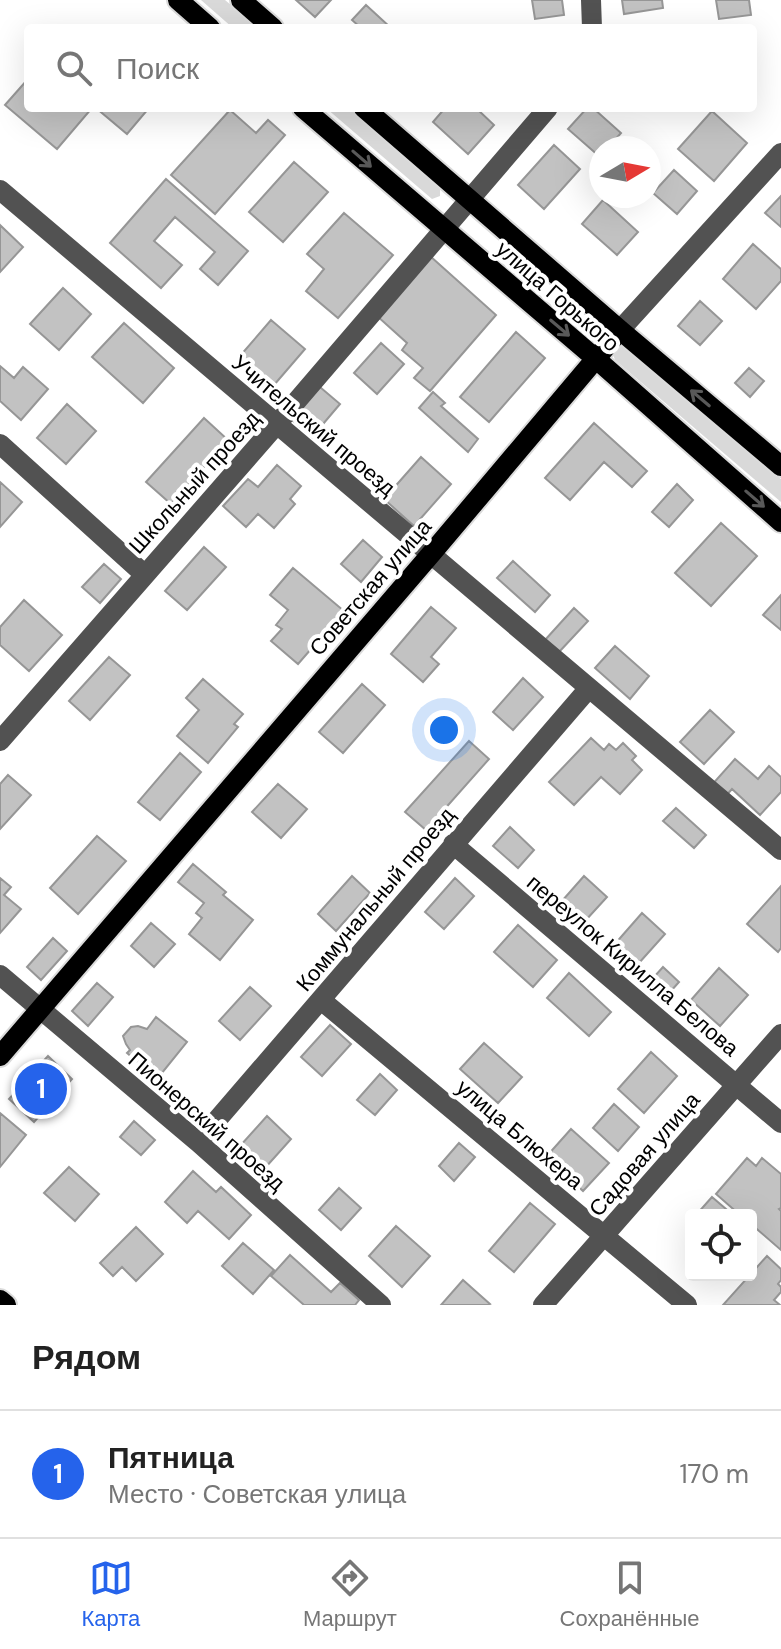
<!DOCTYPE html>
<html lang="ru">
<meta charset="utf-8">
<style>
body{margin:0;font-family:"DM Sans",sans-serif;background:#f6f6f6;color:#222}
.controls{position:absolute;right:24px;bottom:24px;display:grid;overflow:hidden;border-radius:8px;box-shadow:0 8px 32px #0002}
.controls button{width:72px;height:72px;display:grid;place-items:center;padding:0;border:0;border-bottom:2px solid #e0e0e0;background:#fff;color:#222;font:40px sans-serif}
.compass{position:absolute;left:589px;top:136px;width:72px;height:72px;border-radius:50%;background:#fff;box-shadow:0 8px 32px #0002;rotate:80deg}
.you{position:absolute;left:444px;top:730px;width:28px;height:28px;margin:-20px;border:6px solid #fff;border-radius:50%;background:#1a73e8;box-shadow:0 0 0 12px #1a73e833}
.badge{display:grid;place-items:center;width:52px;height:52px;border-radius:50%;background:#2563eb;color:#fff;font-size:26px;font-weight:700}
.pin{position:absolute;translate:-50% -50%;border:4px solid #fff;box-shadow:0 2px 8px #0006}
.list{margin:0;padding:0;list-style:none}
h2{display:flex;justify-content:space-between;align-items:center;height:104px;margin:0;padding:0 32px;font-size:34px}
h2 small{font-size:26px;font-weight:400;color:#767676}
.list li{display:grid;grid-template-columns:52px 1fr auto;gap:24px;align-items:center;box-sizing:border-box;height:128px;padding:0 32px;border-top:2px solid #e0e0e0}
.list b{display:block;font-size:30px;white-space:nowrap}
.list p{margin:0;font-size:26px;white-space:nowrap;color:#767676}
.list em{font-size:26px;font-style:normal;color:#767676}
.icon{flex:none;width:44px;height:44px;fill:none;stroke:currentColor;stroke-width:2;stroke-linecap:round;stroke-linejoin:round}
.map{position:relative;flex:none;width:781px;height:1305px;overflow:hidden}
.search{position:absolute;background:#fff;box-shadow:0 8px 32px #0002;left:24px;right:24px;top:24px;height:88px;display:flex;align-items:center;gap:20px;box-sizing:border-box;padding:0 28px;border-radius:8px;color:#767676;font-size:30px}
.sheet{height:232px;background:#fff}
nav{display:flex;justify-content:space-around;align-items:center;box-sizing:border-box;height:112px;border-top:2px solid #e0e0e0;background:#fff;font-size:22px;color:#767676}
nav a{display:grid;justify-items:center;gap:4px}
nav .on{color:#2563eb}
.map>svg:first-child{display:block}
.green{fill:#d9d9d9}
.building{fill:#c2c2c2;stroke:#969696;stroke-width:2}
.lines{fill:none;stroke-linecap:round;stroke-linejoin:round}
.major-casing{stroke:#dbdbdb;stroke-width:24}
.minor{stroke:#525252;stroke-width:20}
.major{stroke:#000;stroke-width:20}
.oneway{stroke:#595959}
.labels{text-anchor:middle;stroke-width:8;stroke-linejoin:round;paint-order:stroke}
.street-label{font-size:22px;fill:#000;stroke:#fff}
</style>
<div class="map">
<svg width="781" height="1305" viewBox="0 0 781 1305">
<rect width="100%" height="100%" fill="#fff"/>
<path class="green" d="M 201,0 L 225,0 L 258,28 L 233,28 Z
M 326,108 L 350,108 L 440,186 L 440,196 L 432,199 Z
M 621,345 L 627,346 L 781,479 L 781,502 L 615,360 L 613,354 L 617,346 Z"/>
<path class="building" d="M 296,0 L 331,0 L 315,17 Z
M 532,0 L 562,0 L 564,15 L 535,19 Z
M 622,0 L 662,0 L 663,8 L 624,14 Z
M 716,0 L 749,0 L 751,15 L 719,19 Z
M 366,5 L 391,28 L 361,28 L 352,20 Z
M 28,79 L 28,108 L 92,108 L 57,149 L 5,105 Z
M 96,108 L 149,108 L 127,134 Z
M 445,108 L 476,108 L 494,125 L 468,154 L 433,122 Z
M 587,108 L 593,108 L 621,133 L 608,148 L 601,148 L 600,157 L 568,129 Z
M 230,110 L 256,133 L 268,120 L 285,135 L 215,214 L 171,175 Z
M 712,111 L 747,143 L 714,181 L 678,149 Z
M 554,145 L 580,169 L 544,209 L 518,185 Z
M 294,162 L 328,192 L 283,242 L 249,212 Z
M 674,170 L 697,191 L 677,214 L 653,193 Z
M 166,179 L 248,251 L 218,285 L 200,269 L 215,252 L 175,217 L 154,241 L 182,265 L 161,288 L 110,243 Z
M 781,196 L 781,227 L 765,213 Z
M 603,200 L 638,232 L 617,255 L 582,224 Z
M 344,213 L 393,255 L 338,318 L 306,291 L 324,269 L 307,254 Z
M 0,225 L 23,247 L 0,272 Z
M 753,244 L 781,269 L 781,281 L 756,309 L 723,279 Z
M 430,256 L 496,315 L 430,391 L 414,378 L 423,368 L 402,350 L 407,343 L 377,316 Z
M 63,288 L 91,314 L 59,350 L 30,324 Z
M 700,301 L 722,321 L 700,345 L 678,326 Z
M 271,320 L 305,349 L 274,385 L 240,356 Z
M 124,323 L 174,368 L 143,403 L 92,357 Z
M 516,332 L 545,358 L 489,422 L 460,397 Z
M 381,343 L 404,364 L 377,394 L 354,373 Z
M 0,366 L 14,378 L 23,367 L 48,389 L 21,420 L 0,401 Z
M 749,368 L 764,381 L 750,397 L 735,383 Z
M 314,382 L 340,404 L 312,437 L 286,415 Z
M 433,392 L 445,403 L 441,406 L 478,439 L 468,452 L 419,408 Z
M 67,404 L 96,431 L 66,464 L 37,438 Z
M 204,418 L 228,440 L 171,504 L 146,482 Z
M 594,423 L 647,471 L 632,487 L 604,462 L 570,500 L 545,478 Z
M 421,457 L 451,484 L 414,526 L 384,499 Z
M 277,465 L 301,486 L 290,499 L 295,504 L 274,528 L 258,514 L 246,527 L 223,506 L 248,479 L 258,487 Z
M 0,482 L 22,502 L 0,527 Z
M 677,484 L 693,500 L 669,527 L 652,512 Z
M 721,523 L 757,556 L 711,606 L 675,573 Z
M 363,540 L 382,557 L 361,582 L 341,564 Z
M 204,547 L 226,567 L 187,610 L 165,591 Z
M 513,561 L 550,595 L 535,612 L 497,578 Z
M 104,564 L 121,579 L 100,603 L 82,587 Z
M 293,568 L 344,611 L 298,664 L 271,641 L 282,629 L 276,625 L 288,610 L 270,595 Z
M 781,595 L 781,630 L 763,615 Z
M 24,600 L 62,635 L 29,671 L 0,645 L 0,627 Z
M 431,607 L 456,628 L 431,657 L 439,664 L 423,682 L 391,654 Z
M 574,608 L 588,621 L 559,652 L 545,640 Z
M 615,646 L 649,676 L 630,699 L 595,668 Z
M 109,657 L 130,675 L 90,720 L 69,701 Z
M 523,678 L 543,697 L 513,730 L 493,712 Z
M 203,679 L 243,714 L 234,724 L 238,727 L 208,763 L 177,736 L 199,710 L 186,698 Z
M 362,684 L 385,705 L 343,753 L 319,732 Z
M 710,710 L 734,732 L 704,764 L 680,742 Z
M 591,738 L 604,750 L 609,744 L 616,750 L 623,743 L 636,756 L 632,760 L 642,770 L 620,794 L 601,777 L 574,805 L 549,782 Z
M 469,741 L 489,759 L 426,830 L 405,812 Z
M 180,753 L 201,772 L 160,820 L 138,802 Z
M 735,759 L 758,779 L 769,766 L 781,777 L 781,792 L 760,815 L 732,789 L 723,799 L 710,787 Z
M 8,775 L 31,795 L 0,829 L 0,784 Z
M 278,784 L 307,809 L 281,838 L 252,812 Z
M 676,808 L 706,835 L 694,848 L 663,821 Z
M 510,827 L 534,850 L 518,868 L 493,846 Z
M 97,836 L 126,861 L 78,914 L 50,888 Z
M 193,864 L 226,892 L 223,895 L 253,920 L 220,960 L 189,934 L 202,918 L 196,913 L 204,903 L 178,882 Z
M 352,876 L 370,893 L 336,931 L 318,914 Z
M 584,876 L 607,897 L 585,921 L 562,901 Z
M 0,878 L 11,887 L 4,895 L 21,909 L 0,933 Z
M 455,878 L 474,896 L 444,929 L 425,912 Z
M 781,886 L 781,948 L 778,952 L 747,924 Z
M 642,913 L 665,934 L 630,973 L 607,953 Z
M 151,923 L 175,944 L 154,967 L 131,946 Z
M 518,925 L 557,960 L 533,987 L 494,952 Z
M 53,938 L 67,951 L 41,980 L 27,967 Z
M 663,967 L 679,982 L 662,1001 L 646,986 Z
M 719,968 L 748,995 L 720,1026 L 691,1000 Z
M 569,973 L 611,1012 L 589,1036 L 547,998 Z
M 97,983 L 113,997 L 88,1026 L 72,1011 Z
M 250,987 L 271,1006 L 240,1040 L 219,1021 Z
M 156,1017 L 187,1042 L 153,1084 L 138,1072 L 142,1066 L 127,1053 L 130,1050 L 126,1044 L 123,1036 L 131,1027 L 138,1026 L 147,1029 Z
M 330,1025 L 351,1044 L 322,1076 L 301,1057 Z
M 484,1043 L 522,1077 L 498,1103 L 460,1069 Z
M 651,1052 L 677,1076 L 644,1113 L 618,1089 Z
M 48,1056 L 72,1079 L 34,1122 L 9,1099 Z
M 380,1074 L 397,1090 L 375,1115 L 357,1100 Z
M 614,1104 L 639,1127 L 618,1151 L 593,1128 Z
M 0,1113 L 26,1135 L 0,1167 Z
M 267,1116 L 291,1139 L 265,1168 L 240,1146 Z
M 134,1121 L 155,1140 L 141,1155 L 120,1137 Z
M 571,1129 L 609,1163 L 583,1191 L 546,1157 Z
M 459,1143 L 475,1157 L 454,1181 L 439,1166 Z
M 747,1158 L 756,1166 L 762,1158 L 781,1174 L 781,1208 L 779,1209 L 781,1211 L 781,1250 L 751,1224 L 751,1215 L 740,1215 L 716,1194 Z
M 69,1167 L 99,1194 L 75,1221 L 44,1193 Z
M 193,1171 L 216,1192 L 221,1187 L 251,1215 L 229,1239 L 198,1211 L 187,1223 L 165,1202 Z
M 339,1188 L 361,1208 L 341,1230 L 319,1210 Z
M 712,1197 L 733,1215 L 696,1215 Z
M 530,1203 L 555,1224 L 514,1272 L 489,1251 Z
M 396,1226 L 430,1256 L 402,1287 L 369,1256 Z
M 136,1227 L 163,1254 L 136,1281 L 122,1267 L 113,1276 L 100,1263 Z
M 243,1243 L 274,1270 L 253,1294 L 222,1266 Z
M 290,1255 L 331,1292 L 340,1283 L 359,1300 L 355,1305 L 304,1305 L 271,1276 Z
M 767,1256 L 781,1269 L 781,1280 L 778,1284 L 781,1287 L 781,1292 L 774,1300 L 780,1305 L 723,1305 Z
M 463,1280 L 490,1304 L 488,1305 L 441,1305 Z"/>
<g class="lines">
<defs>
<path id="major" d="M 178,0 L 210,28
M 241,0 L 273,28
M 303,108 L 595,358 L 781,522
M 364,108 L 620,330 L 781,466
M 0,1056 L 431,554 L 620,330
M 0,1300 L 6,1305"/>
</defs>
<use href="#major" class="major-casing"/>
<path class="minor" d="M 591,0 L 592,28
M 0,190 L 781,850
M 620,330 L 781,153
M 0,444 L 144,574
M 0,741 L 277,424 L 548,108
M 453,844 L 781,1123
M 0,975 L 198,1142 L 381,1305
M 321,1000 L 687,1305
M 198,1142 L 589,688
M 543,1305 L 781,1034"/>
<use href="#major" class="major"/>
</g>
<defs><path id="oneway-shaft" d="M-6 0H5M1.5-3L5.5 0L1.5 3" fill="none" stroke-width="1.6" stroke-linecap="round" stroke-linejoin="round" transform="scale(2)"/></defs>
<g class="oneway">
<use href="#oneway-shaft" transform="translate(362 159) rotate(41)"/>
<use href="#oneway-shaft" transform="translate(560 328) rotate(40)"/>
<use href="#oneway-shaft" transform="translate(700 398) rotate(-140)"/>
<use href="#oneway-shaft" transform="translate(755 499) rotate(41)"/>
</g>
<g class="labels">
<g class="street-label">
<text transform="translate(558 296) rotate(41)" y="8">улица Горького</text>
<text transform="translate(314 425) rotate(40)" y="8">Учительский проезд</text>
<text transform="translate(194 482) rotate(-48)" y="8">Школьный проезд</text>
<text transform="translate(370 587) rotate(-49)" y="8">Советская улица</text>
<text transform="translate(375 899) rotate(-50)" y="8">Коммунальный проезд</text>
<text transform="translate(633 965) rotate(40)" y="8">переулок Кирилла Белова</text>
<text transform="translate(207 1121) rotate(41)" y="8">Пионерский проезд</text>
<text transform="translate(520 1134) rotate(40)" y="8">улица Блюхера</text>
<text transform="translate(644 1154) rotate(-49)" y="8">Садовая улица</text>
</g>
</g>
</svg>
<div class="controls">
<button><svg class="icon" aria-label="locate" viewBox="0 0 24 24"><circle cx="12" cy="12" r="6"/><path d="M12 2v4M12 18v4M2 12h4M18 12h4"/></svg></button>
</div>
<svg class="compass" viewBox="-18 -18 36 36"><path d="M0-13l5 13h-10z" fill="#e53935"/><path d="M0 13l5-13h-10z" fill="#767676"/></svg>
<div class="you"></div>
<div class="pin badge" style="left:41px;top:1089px">1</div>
<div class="search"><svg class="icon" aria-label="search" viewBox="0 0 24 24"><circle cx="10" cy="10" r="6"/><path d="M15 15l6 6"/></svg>Поиск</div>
</div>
<section class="sheet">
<h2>Рядом<small></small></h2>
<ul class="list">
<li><span class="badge">1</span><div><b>Пятница</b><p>Место · Советская улица</p></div><em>170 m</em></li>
</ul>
</section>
<nav>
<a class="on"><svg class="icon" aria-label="map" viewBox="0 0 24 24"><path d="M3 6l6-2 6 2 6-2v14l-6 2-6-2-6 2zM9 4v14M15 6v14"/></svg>Карта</a>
<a><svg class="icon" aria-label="directions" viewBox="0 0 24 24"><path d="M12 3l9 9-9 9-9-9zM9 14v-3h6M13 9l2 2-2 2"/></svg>Маршрут</a>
<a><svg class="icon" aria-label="saved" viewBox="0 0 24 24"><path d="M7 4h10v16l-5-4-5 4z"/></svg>Сохранённые</a>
</nav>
